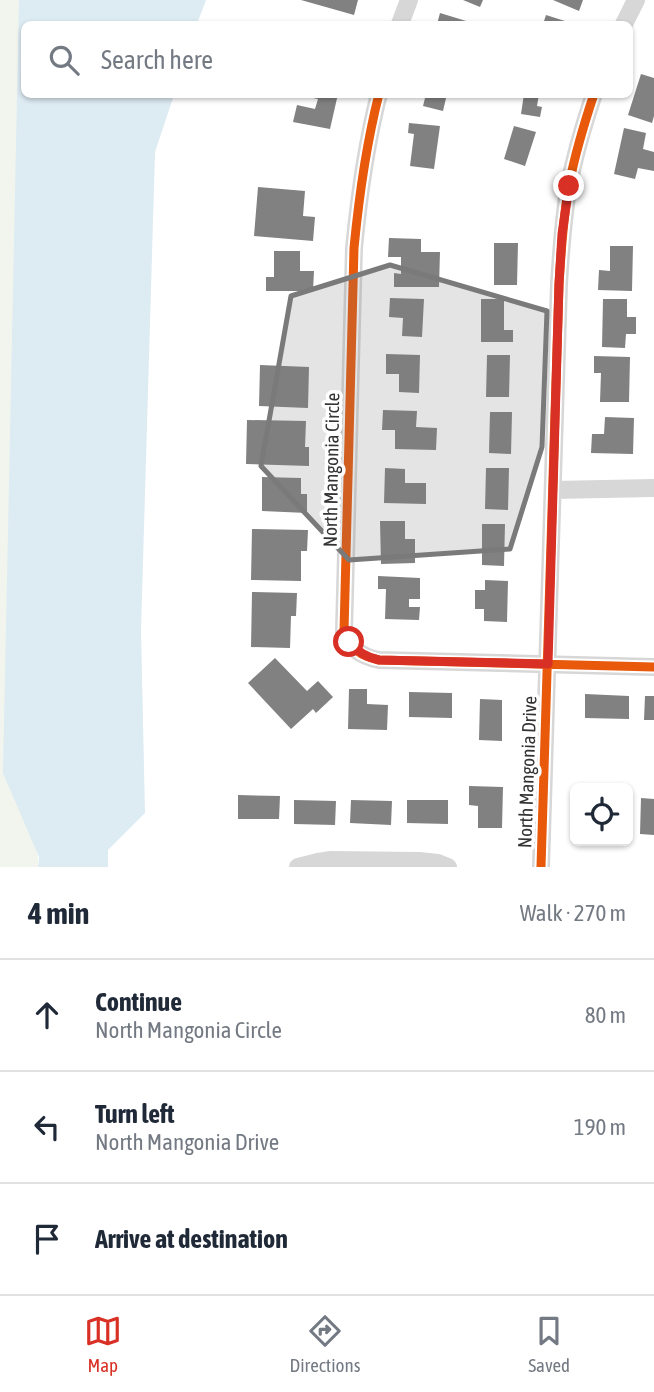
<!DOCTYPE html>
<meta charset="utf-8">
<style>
body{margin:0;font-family:"Asap Condensed",sans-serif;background:#f2f2f3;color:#1f2937}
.controls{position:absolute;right:21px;bottom:21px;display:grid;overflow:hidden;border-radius:10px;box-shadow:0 2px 5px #0004}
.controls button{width:63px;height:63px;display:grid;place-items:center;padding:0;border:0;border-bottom:2px solid #e0e1e3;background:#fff;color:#1f2937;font:35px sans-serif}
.stop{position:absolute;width:21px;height:21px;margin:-16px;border:5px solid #d93025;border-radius:50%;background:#fff}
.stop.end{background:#d93025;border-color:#fff;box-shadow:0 2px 7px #0008}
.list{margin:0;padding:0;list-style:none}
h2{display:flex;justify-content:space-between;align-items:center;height:91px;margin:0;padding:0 28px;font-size:30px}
h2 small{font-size:23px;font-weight:400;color:#747a83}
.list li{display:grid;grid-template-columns:46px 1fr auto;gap:21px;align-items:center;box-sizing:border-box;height:112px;padding:0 28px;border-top:2px solid #e0e1e3}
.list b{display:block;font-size:26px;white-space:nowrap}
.list p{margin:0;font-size:23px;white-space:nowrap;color:#747a83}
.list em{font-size:23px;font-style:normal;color:#747a83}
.icon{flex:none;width:38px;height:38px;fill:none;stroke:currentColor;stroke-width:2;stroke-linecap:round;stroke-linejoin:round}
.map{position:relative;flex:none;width:654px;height:867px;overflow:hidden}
.search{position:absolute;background:#fff;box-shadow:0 2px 5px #0004;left:21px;right:21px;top:21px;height:77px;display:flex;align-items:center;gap:18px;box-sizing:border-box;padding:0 24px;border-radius:10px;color:#747a83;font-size:26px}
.sheet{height:427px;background:#fff}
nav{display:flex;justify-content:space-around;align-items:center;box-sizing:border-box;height:98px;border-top:2px solid #e0e1e3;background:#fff;font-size:19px;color:#747a83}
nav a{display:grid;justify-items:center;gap:4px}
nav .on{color:#d93025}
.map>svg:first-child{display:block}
.green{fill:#f1f5ed}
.water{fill:#ddebf3}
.building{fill:#818181}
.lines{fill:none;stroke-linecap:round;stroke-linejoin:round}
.minor{stroke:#d7d7d7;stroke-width:18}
.cycleway-casing{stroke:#fff;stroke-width:13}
.cycleway{stroke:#e8590c;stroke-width:9}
.route{stroke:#d93025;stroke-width:9}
.marked{fill:#7a7a7a;fill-opacity:0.2;stroke:#7a7a7a;stroke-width:5;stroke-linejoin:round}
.labels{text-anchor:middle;stroke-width:7;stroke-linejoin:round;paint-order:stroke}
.street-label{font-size:19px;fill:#333;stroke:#fff}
</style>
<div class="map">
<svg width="654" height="867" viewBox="0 0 654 867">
<rect width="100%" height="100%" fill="#fff"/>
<path class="green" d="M 0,0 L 19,0 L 38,867 L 0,867 Z"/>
<path class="water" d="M 19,0 L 206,0 L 197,24 L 24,24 L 24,94 L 174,95 L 155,152 L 141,630 L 145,813 L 108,850 L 108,867 L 38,867 L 39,857 L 3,773 Z"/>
<path class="building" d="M 301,0 L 358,0 L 354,15 Z
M 463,0 L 483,0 L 480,7 Z
M 553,0 L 583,0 L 579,11 Z
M 440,13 L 476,24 L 437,24 Z
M 546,15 L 568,22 L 567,24 L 543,24 Z
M 641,74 L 654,78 L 654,116 L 652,123 L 628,115 Z
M 304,94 L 338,94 L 330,129 L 293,122 L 297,105 L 315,109 L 318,99 L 303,96 Z
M 426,94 L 447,94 L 443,111 L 423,106 Z
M 524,94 L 539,94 L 537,106 L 542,107 L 540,117 L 521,114 Z
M 409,123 L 440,126 L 434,169 L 410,166 L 414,134 L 408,133 Z
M 514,126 L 536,132 L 525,166 L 504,159 Z
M 624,128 L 646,133 L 643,149 L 654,152 L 654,171 L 638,168 L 635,179 L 614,174 Z
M 258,187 L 305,191 L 303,216 L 315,217 L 313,241 L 254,236 Z
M 389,238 L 421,239 L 421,252 L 440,252 L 439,287 L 394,287 L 394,273 L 401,274 L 401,257 L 388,257 Z
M 494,243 L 518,243 L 517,285 L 494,285 Z
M 610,246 L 633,246 L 632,291 L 598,290 L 599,270 L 610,271 Z
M 274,251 L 300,251 L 300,271 L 314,271 L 313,291 L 266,291 L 266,277 L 274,277 Z
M 390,298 L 424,299 L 422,337 L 402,336 L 403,318 L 389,317 Z
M 481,299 L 504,299 L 504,330 L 513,330 L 513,342 L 481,342 Z
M 603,299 L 627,299 L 627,317 L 636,317 L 636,334 L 626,334 L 625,348 L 602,347 Z
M 386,354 L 420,355 L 419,393 L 399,392 L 399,374 L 386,374 Z
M 487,355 L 510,355 L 509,397 L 486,397 Z
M 594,356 L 630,357 L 629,402 L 600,402 L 601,373 L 594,373 Z
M 260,365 L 309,367 L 308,408 L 259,406 Z
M 383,410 L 417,411 L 416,427 L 437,428 L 436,450 L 395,449 L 395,430 L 382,430 Z
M 490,412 L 512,412 L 511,454 L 489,453 Z
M 605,417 L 634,418 L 633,454 L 591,453 L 592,434 L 604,434 Z
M 247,420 L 306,421 L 305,447 L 309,447 L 309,466 L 246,464 Z
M 385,468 L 405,469 L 405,483 L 426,483 L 426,504 L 384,503 Z
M 486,468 L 509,468 L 508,510 L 485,509 Z
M 262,477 L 301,478 L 301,494 L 307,494 L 307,513 L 262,511 Z
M 380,521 L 405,521 L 405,539 L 415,539 L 415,563 L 381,564 Z
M 482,524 L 505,524 L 504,566 L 482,565 Z
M 252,529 L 308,530 L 307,551 L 301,551 L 301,581 L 251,580 Z
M 378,576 L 420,578 L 420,599 L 409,599 L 409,607 L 420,607 L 419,620 L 385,619 L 386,589 L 378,589 Z
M 485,580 L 508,581 L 507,622 L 484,621 L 484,609 L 475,609 L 475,590 L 485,590 Z
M 252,592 L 297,593 L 296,616 L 291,616 L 290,648 L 251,647 Z
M 275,658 L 307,691 L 318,681 L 333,697 L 316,713 L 313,709 L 291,729 L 248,683 Z
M 349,689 L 367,689 L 367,704 L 388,705 L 387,730 L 348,729 Z
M 409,692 L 452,693 L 452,718 L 409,717 Z
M 585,694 L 629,696 L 629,719 L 585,718 Z
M 645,696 L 654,696 L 654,720 L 644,720 Z
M 480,699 L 502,700 L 502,741 L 479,740 Z
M 469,786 L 503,787 L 502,828 L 478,828 L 478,806 L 469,805 Z
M 238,795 L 280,796 L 279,819 L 238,819 Z
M 641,798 L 654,799 L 654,835 L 640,834 Z
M 294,800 L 336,801 L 335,825 L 294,824 Z
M 351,800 L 392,801 L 391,825 L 350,823 Z
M 407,800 L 448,800 L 448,824 L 407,823 Z"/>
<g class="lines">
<path class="minor" d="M 400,24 L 409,0
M 624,24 L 636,0
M 379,94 C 366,145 359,196 354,248 L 344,631 C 352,650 360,656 379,660 L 654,667
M 553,490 L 654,488
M 298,867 L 318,862 L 331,860 L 419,861 L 438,863 L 448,867
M 541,867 L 559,284 C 561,251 563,218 569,185 C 575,154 584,124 594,94"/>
<defs>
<path id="cycleway" d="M 379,94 C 366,145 359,196 354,248 L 344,631 C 352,650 360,656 379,660 L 654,667
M 541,867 L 559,284 C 561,251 563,218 569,185 C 575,154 584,124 594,94"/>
</defs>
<use href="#cycleway" class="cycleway-casing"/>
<use href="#cycleway" class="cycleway"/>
</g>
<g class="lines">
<path class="route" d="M 349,642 C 358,652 366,657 379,660 L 548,664 L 559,284 L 562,234 L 569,186"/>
</g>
<path class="marked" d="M 390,265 L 547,311 L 542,447 L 510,549 L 349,560 L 261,466 L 291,296 Z"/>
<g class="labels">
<g class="street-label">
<text transform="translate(331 470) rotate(-89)" y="7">North Mangonia Circle</text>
<text transform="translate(527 772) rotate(-88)" y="7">North Mangonia Drive</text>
</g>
</g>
</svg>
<div class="controls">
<button><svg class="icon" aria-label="locate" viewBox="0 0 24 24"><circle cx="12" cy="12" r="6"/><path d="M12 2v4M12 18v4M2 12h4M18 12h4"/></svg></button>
</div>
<div class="stop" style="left:349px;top:642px"></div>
<div class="stop end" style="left:569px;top:186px"></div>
<div class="search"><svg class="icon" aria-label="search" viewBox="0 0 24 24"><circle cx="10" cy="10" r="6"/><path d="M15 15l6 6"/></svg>Search here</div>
</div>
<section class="sheet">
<h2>4 min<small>Walk · 270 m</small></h2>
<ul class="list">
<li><svg class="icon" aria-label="ahead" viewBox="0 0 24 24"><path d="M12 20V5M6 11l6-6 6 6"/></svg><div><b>Continue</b><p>North Mangonia Circle</p></div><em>80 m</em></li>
<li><svg class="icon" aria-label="left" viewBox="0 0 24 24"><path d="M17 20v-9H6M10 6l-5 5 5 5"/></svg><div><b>Turn left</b><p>North Mangonia Drive</p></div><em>190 m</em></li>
<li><svg class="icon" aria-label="arrive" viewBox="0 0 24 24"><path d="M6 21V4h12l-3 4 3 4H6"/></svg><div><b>Arrive at destination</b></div></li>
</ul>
</section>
<nav>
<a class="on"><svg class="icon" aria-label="map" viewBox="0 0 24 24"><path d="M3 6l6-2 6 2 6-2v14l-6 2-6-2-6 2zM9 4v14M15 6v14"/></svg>Map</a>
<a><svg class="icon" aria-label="directions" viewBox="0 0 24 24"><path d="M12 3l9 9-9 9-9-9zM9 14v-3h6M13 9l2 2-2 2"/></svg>Directions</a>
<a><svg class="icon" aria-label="saved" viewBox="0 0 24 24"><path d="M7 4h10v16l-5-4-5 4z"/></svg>Saved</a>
</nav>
